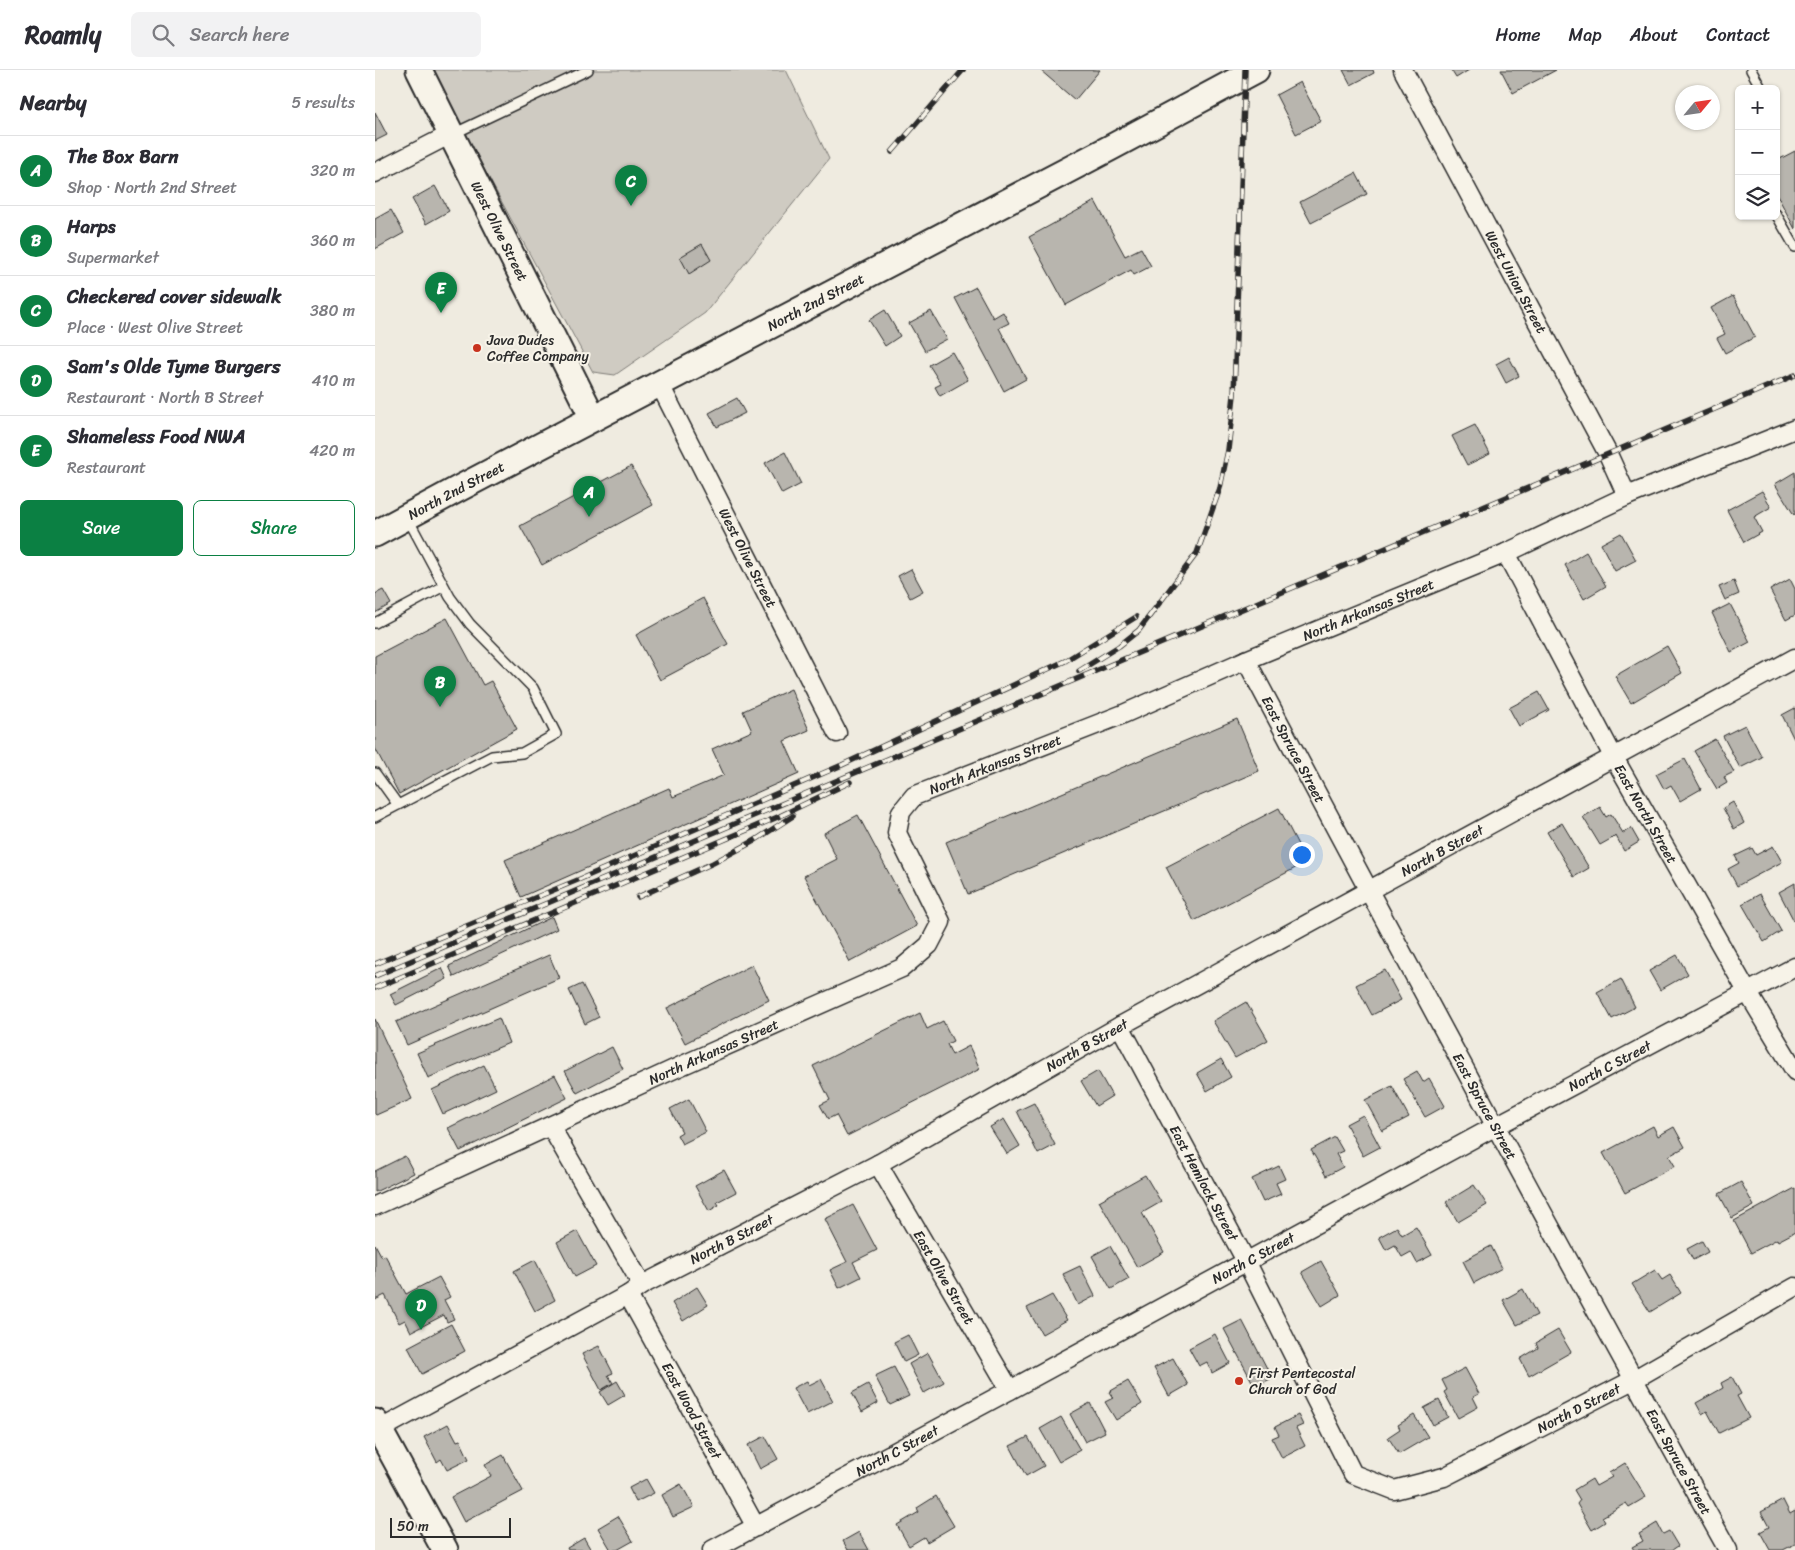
<!DOCTYPE html>
<meta charset="utf-8">
<style>
body{margin:0;font-family:Sriracha,sans-serif;background:#f2f2f3;color:#2b2b33}
.controls{position:absolute;right:15px;top:15px;display:grid;overflow:hidden;border-radius:8px;box-shadow:0 1px 4px #0004}
.controls button{width:45px;height:45px;display:grid;place-items:center;padding:0;border:0;border-bottom:1px solid #e1e1e2;background:#fff;color:#2b2b33;font:25px sans-serif}
.compass{position:absolute;left:1300px;top:15px;width:45px;height:45px;border-radius:50%;background:#fff;box-shadow:0 1px 4px #0004;rotate:61deg}
.scale{position:absolute;left:15px;bottom:12px;width:121px;box-sizing:border-box;padding-left:5px;border:2px solid #2b2b2b;border-top:0;font-size:14px;line-height:18px;white-space:nowrap;color:#2b2b2b;-webkit-text-stroke:4px #f7f3e8;paint-order:stroke}
.you{position:absolute;left:926px;top:784px;width:18px;height:18px;margin:-12px;border:4px solid #fff;border-radius:50%;background:#1a73e8;box-shadow:0 0 0 8px #1a73e833}
.badge{display:grid;place-items:center;width:32px;height:32px;border-radius:50%;background:#0b8043;color:#fff;font-size:16px;font-weight:700}
.pin{position:absolute;translate:-50% -41px;filter:drop-shadow(0 1px 2px #0008)}
.pin::after{content:'';position:absolute;top:26px;width:18px;height:15px;background:inherit;clip-path:polygon(0 0,100% 0,50% 100%)}
.list{margin:0;padding:0;list-style:none}
h2{display:flex;justify-content:space-between;align-items:center;height:65px;margin:0;padding:0 20px;font-size:21px}
h2 small{font-size:16px;font-weight:400;color:#7c7c81}
.list li{display:grid;grid-template-columns:32px 1fr auto;gap:15px;align-items:center;box-sizing:border-box;height:70px;padding:0 20px;border-top:1px solid #e1e1e2}
.list b{display:block;font-size:19px;white-space:nowrap}
.list p{margin:0;font-size:16px;white-space:nowrap;color:#7c7c81}
.list em{font-size:16px;font-style:normal;color:#7c7c81}
.actions{display:flex;gap:10px;padding:15px 20px}
.actions a{flex:1;padding:11px 0;border:1px solid #0b8043;border-radius:8px;text-align:center;font-size:18px;color:#0b8043}
.actions .main{background:#0b8043;color:#fff}
.icon{flex:none;width:28px;height:28px;fill:none;stroke:currentColor;stroke-width:2;stroke-linecap:round;stroke-linejoin:round}
.map{position:relative;flex:none;width:1420px;height:1480px;overflow:hidden}
header{display:flex;align-items:center;gap:30px;box-sizing:border-box;height:70px;padding:0 25px;background:#fff;border-bottom:1px solid #e1e1e2}
header strong{font-size:24px}
nav{display:flex;gap:28px;margin-inline-start:auto;font-size:18px}
.search{width:350px;height:45px;background:#f2f2f3;display:flex;align-items:center;gap:12px;box-sizing:border-box;padding:0 18px;border-radius:8px;color:#7c7c81;font-size:19px}
main{display:flex}
aside{flex:1;background:#fff}
.map>svg:first-child{display:block}
.green{fill:#cfcbc2;stroke:#7d7b76}
.building{fill:#b8b5ae;stroke:#2b2b2b}
.lines{fill:none;stroke-linecap:round;stroke-linejoin:round}
.lane-casing{stroke:#2b2b2b;stroke-width:12}
.street-casing{stroke:#2b2b2b;stroke-width:21}
.secondary-casing{stroke:#2b2b2b;stroke-width:29}
.lane{stroke:#f7f3e8;stroke-width:9}
.street{stroke:#f7f3e8;stroke-width:18}
.secondary{stroke:#f7f3e8;stroke-width:25}
.rail-casing{stroke:#2b2b2b;stroke-width:5.5}
.rail{stroke:#f7f3e8;stroke-width:4;stroke-dasharray:11;stroke-linecap:butt}
.poi-dot{fill:#c8321e;stroke:#f7f3e8;stroke-width:2}
.labels{text-anchor:middle;stroke-width:4;stroke-linejoin:round;paint-order:stroke}
.street-label{font-size:14px;fill:#2b2b2b;stroke:#f7f3e8}
.poi-label{font-size:14px;fill:#2b2b2b;stroke:#f7f3e8;text-anchor:start}
</style>
<header>
<strong>Roamly</strong>
<div class="search"><svg class="icon" aria-label="search" viewBox="0 0 24 24"><circle cx="10" cy="10" r="6"/><path d="M15 15l6 6"/></svg>Search here</div>
<nav><a>Home</a><a>Map</a><a>About</a><a>Contact</a></nav>
</header>
<main>
<aside>
<h2>Nearby<small>5 results</small></h2>
<ul class="list">
<li><span class="badge">A</span><div><b>The Box Barn</b><p>Shop · North 2nd Street</p></div><em>320 m</em></li>
<li><span class="badge">B</span><div><b>Harps</b><p>Supermarket</p></div><em>360 m</em></li>
<li><span class="badge">C</span><div><b>Checkered cover sidewalk</b><p>Place · West Olive Street</p></div><em>380 m</em></li>
<li><span class="badge">D</span><div><b>Sam's Olde Tyme Burgers</b><p>Restaurant · North B Street</p></div><em>410 m</em></li>
<li><span class="badge">E</span><div><b>Shameless Food NWA</b><p>Restaurant</p></div><em>420 m</em></li>
</ul>
<div class="actions"><a class="main">Save</a><a>Share</a></div>
</aside>
<div class="map">
<svg width="1420" height="1480" viewBox="0 0 1420 1480">
<rect width="100%" height="100%" fill="#efebe0"/>
<filter id="ink" filterUnits="userSpaceOnUse"><feTurbulence type="fractalNoise" baseFrequency=".02" numOctaves="2"/><feDisplacementMap in="SourceGraphic" scale="10" xChannelSelector="R" yChannelSelector="G"/><feConvolveMatrix kernelMatrix="1 2 1 2 8 2 1 2 1" color-interpolation-filters="sRGB"/></filter>
<g filter="url(#ink)">
<path class="green" d="M 56,0 L 411,0 L 454,89 L 330,243 L 240,305 L 218,302 Z"/>
<path class="building" d="M 665,0 L 725,0 L 700,30 Z
M 968,0 L 998,0 L 999,3 L 976,15 Z
M 1076,0 L 1094,0 L 1081,8 Z
M 1126,0 L 1181,0 L 1138,23 Z
M 925,12 L 946,51 L 921,64 L 901,25 Z
M 0,42 L 12,65 L 0,71 Z
M 1420,81 L 1420,159 L 1401,123 L 1401,91 Z
M 981,103 L 992,124 L 936,153 L 925,132 Z
M 60,116 L 74,141 L 51,154 L 37,129 Z
M 720,131 L 750,186 L 766,178 L 776,196 L 759,205 L 756,200 L 691,235 L 654,167 Z
M 16,140 L 29,163 L 0,179 L 0,149 Z
M 327,174 L 336,190 L 314,204 L 305,187 Z
M 601,217 L 618,248 L 628,242 L 634,253 L 624,258 L 651,309 L 629,321 L 580,228 Z
M 1358,226 L 1380,267 L 1350,283 L 1342,268 L 1350,264 L 1336,238 Z
M 510,240 L 525,266 L 510,276 L 494,250 Z
M 556,241 L 572,269 L 550,281 L 534,253 Z
M 577,282 L 593,310 L 565,326 L 560,317 L 566,314 L 554,295 Z
M 1134,287 L 1144,306 L 1131,313 L 1121,294 Z
M 362,328 L 370,343 L 342,357 L 334,343 Z
M 1100,355 L 1115,384 L 1092,395 L 1077,366 Z
M 410,382 L 426,414 L 407,424 L 390,393 Z
M 256,396 L 278,435 L 167,495 L 145,456 Z
M 1420,402 L 1420,444 L 1419,445 L 1400,414 Z
M 1387,421 L 1396,437 L 1379,447 L 1387,462 L 1369,472 L 1352,440 Z
M 1246,463 L 1261,490 L 1240,501 L 1226,474 Z
M 1211,482 L 1231,516 L 1209,529 L 1190,495 Z
M 536,499 L 548,521 L 535,528 L 523,506 Z
M 1415,509 L 1420,519 L 1420,545 L 1411,550 L 1395,520 Z
M 1359,511 L 1364,524 L 1350,530 L 1344,517 Z
M 8,520 L 16,534 L 0,543 L 0,524 Z
M 328,528 L 353,574 L 285,610 L 261,565 Z
M 1355,534 L 1375,572 L 1356,582 L 1337,543 Z
M 72,548 L 108,615 L 116,611 L 142,659 L 24,724 L 0,678 L 0,586 Z
M 1292,576 L 1307,603 L 1256,633 L 1240,606 Z
M 416,619 L 434,660 L 409,671 L 424,704 L 146,827 L 130,790 L 294,718 L 298,727 L 349,705 L 337,679 L 377,661 L 368,641 Z
M 1164,622 L 1174,640 L 1144,656 L 1134,638 Z
M 1420,638 L 1420,669 L 1419,669 L 1407,645 Z
M 862,649 L 884,701 L 593,824 L 571,772 Z
M 1370,655 L 1387,687 L 1365,698 L 1348,666 Z
M 1340,669 L 1359,702 L 1349,707 L 1352,713 L 1342,719 L 1319,681 Z
M 1310,689 L 1326,719 L 1305,731 L 1296,715 L 1289,719 L 1281,704 Z
M 1358,732 L 1369,753 L 1359,759 L 1348,738 Z
M 1225,737 L 1231,747 L 1236,744 L 1248,763 L 1256,758 L 1264,772 L 1249,781 L 1241,766 L 1225,775 L 1208,747 Z
M 904,738 L 932,792 L 819,851 L 791,797 Z
M 483,745 L 542,856 L 475,892 L 429,806 L 462,789 L 449,763 Z
M 1187,753 L 1214,798 L 1199,807 L 1172,762 Z
M 1398,776 L 1407,792 L 1362,816 L 1353,799 L 1364,793 L 1360,786 L 1377,778 L 1381,785 Z
M 1420,813 L 1420,853 L 1404,822 Z
M 1385,824 L 1406,861 L 1389,872 L 1367,834 Z
M 177,847 L 182,859 L 79,907 L 74,896 Z
M 174,885 L 184,908 L 32,975 L 21,952 Z
M 1302,885 L 1313,904 L 1285,920 L 1274,901 Z
M 377,895 L 394,930 L 310,973 L 292,938 Z
M 67,898 L 72,909 L 21,935 L 15,924 Z
M 1010,900 L 1026,930 L 997,945 L 981,915 Z
M 1246,909 L 1260,937 L 1237,949 L 1222,922 Z
M 207,914 L 224,947 L 210,954 L 194,920 Z
M 871,932 L 893,970 L 860,988 L 838,951 Z
M 545,943 L 552,959 L 568,951 L 578,971 L 572,974 L 577,985 L 594,976 L 605,999 L 472,1066 L 461,1045 L 453,1049 L 445,1035 L 455,1030 L 438,996 Z
M 124,948 L 134,973 L 53,1008 L 42,983 Z
M 0,949 L 37,1029 L 1,1045 L 0,1044 Z
M 237,977 L 248,999 L 202,1023 L 190,1001 Z
M 846,989 L 856,1007 L 832,1021 L 822,1003 Z
M 109,995 L 121,1019 L 68,1044 L 57,1020 Z
M 723,1001 L 737,1026 L 721,1036 L 706,1011 Z
M 1042,1001 L 1048,1012 L 1054,1008 L 1070,1036 L 1050,1047 L 1028,1009 Z
M 180,1005 L 192,1028 L 85,1081 L 73,1058 Z
M 1017,1016 L 1034,1047 L 1007,1061 L 990,1030 Z
M 314,1029 L 331,1062 L 307,1074 L 302,1065 L 307,1062 L 295,1039 Z
M 659,1033 L 680,1075 L 663,1084 L 642,1041 Z
M 988,1045 L 1005,1077 L 988,1086 L 971,1054 Z
M 629,1049 L 645,1076 L 632,1084 L 615,1057 Z
M 1278,1056 L 1283,1066 L 1299,1057 L 1310,1077 L 1294,1086 L 1300,1096 L 1250,1123 L 1228,1083 Z
M 960,1067 L 968,1081 L 961,1084 L 968,1097 L 951,1106 L 936,1080 Z
M 30,1086 L 39,1103 L 0,1122 L 0,1101 Z
M 904,1096 L 910,1109 L 901,1113 L 906,1124 L 888,1132 L 877,1109 Z
M 349,1100 L 361,1122 L 342,1132 L 344,1135 L 334,1141 L 320,1116 Z
M 770,1105 L 786,1132 L 767,1143 L 789,1182 L 762,1197 L 724,1131 Z
M 1366,1112 L 1379,1136 L 1357,1148 L 1344,1124 Z
M 1099,1115 L 1112,1135 L 1083,1152 L 1071,1132 Z
M 1420,1118 L 1420,1162 L 1403,1171 L 1402,1169 L 1376,1183 L 1359,1151 Z
M 478,1135 L 502,1180 L 478,1192 L 486,1207 L 464,1218 L 455,1200 L 472,1192 L 450,1149 Z
M 1022,1157 L 1027,1165 L 1041,1157 L 1057,1185 L 1042,1193 L 1036,1182 L 1027,1187 L 1020,1175 L 1011,1180 L 1004,1167 Z
M 202,1161 L 221,1196 L 200,1207 L 182,1172 Z
M 1327,1171 L 1333,1182 L 1318,1190 L 1312,1179 Z
M 0,1174 L 7,1187 L 10,1185 L 31,1224 L 64,1207 L 75,1227 L 69,1230 L 79,1249 L 72,1252 L 69,1245 L 36,1262 L 30,1250 L 24,1253 L 10,1225 L 0,1230 Z
M 735,1176 L 754,1209 L 736,1219 L 717,1186 Z
M 1116,1176 L 1127,1198 L 1099,1213 L 1088,1191 Z
M 160,1190 L 180,1230 L 160,1241 L 139,1201 Z
M 946,1191 L 965,1225 L 947,1236 L 927,1202 Z
M 705,1196 L 720,1226 L 703,1235 L 688,1204 Z
M 1280,1200 L 1287,1210 L 1295,1205 L 1306,1223 L 1275,1242 L 1257,1214 Z
M 322,1217 L 333,1235 L 308,1251 L 297,1233 Z
M 1148,1219 L 1162,1245 L 1142,1255 L 1128,1230 Z
M 677,1225 L 692,1250 L 667,1264 L 652,1238 Z
M 867,1250 L 897,1308 L 880,1317 L 849,1259 Z
M 76,1254 L 90,1281 L 47,1304 L 33,1277 Z
M 1183,1260 L 1196,1282 L 1154,1306 L 1145,1289 L 1163,1278 L 1161,1273 Z
M 840,1264 L 855,1293 L 837,1303 L 832,1292 L 824,1296 L 814,1278 Z
M 533,1265 L 543,1285 L 529,1292 L 519,1272 Z
M 224,1276 L 238,1303 L 233,1305 L 238,1313 L 226,1320 L 207,1284 Z
M 553,1283 L 569,1312 L 549,1323 L 534,1294 Z
M 798,1288 L 813,1315 L 794,1326 L 779,1298 Z
M 519,1297 L 534,1326 L 515,1335 L 500,1306 Z
M 1090,1298 L 1104,1324 L 1098,1327 L 1103,1337 L 1083,1348 L 1069,1322 L 1072,1320 L 1067,1310 Z
M 1357,1307 L 1366,1324 L 1362,1326 L 1374,1348 L 1344,1363 L 1332,1341 L 1327,1344 L 1321,1333 L 1348,1318 L 1346,1313 Z
M 446,1309 L 458,1331 L 432,1344 L 418,1318 L 432,1311 L 434,1315 Z
M 242,1311 L 250,1325 L 233,1335 L 225,1322 Z
M 753,1311 L 767,1334 L 741,1350 L 730,1332 L 738,1328 L 734,1322 Z
M 493,1314 L 503,1333 L 487,1342 L 477,1323 Z
M 1064,1330 L 1073,1347 L 1058,1355 L 1049,1338 Z
M 715,1333 L 730,1362 L 710,1372 L 695,1344 Z
M 923,1345 L 928,1355 L 921,1358 L 930,1376 L 907,1388 L 897,1368 L 904,1365 L 900,1357 Z
M 1039,1345 L 1053,1367 L 1024,1384 L 1013,1367 L 1025,1359 L 1023,1355 Z
M 686,1347 L 705,1380 L 684,1392 L 665,1359 Z
M 73,1354 L 82,1371 L 85,1370 L 94,1389 L 72,1400 L 66,1389 L 62,1392 L 49,1367 Z
M 390,1366 L 403,1389 L 385,1399 L 373,1375 Z
M 653,1367 L 669,1396 L 651,1406 L 635,1376 Z
M 128,1385 L 148,1421 L 89,1452 L 76,1427 L 116,1406 L 110,1395 Z
M 1250,1393 L 1271,1427 L 1254,1437 L 1251,1433 L 1227,1447 L 1230,1452 L 1217,1460 L 1202,1434 L 1205,1430 L 1199,1420 L 1217,1409 L 1221,1416 L 1237,1407 L 1234,1403 Z
M 271,1409 L 279,1423 L 261,1432 L 254,1418 Z
M 306,1414 L 319,1437 L 298,1447 L 287,1425 Z
M 561,1426 L 579,1456 L 552,1472 L 549,1467 L 534,1476 L 522,1455 L 544,1442 L 542,1438 Z
M 1408,1430 L 1415,1444 L 1420,1441 L 1420,1474 L 1408,1480 L 1395,1480 L 1385,1462 L 1394,1457 L 1386,1442 Z
M 243,1446 L 258,1471 L 242,1480 L 236,1480 L 223,1458 Z
M 1282,1453 L 1288,1464 L 1294,1461 L 1303,1476 L 1297,1480 L 1259,1480 L 1257,1477 L 1268,1471 L 1264,1464 Z
M 484,1462 L 494,1480 L 473,1480 L 468,1471 Z
M 209,1468 L 216,1480 L 193,1480 L 192,1478 Z"/>
<g class="lines">
<defs>
<path id="lane" d="M 1376,0 L 1385,16 L 1384,19
M 78,64 L 213,0
M 1401,144 L 1420,177
M 0,553 L 69,516
M 0,703 L 23,735
M 0,747 L 117,686 L 147,683 L 181,664 L 158,618 L 95,554 L 75,527 L 32,447"/>
<g id="street">
<path id="s1" d="M 1028,0 L 1233,384 L 1252,426"/>
<path d="M 0,103 L 76,64"/>
<path id="s2" d="M 284,313 L 462,663"/>
<path id="s3" d="M 1131,483 L 1238,686 L 1373,923 L 1420,1001"/>
<path id="s4" d="M 871,590 C 1029,888 1189,1185 1353,1480"/>
<path id="s5" d="M 745,956 L 871,1191 L 978,1404 L 1019,1420 L 1069,1407 L 1258,1310 L 1420,1217"/>
<path d="M 176,1057 L 267,1215"/>
<path id="s6" d="M 503,1094 L 635,1320"/>
<path id="s7" d="M 0,1136 L 308,995 L 527,898 L 554,875 L 566,852 L 522,763 L 526,742 L 539,726 L 746,645 L 871,590 L 1131,483 L 1252,426 L 1420,359"/>
<path id="s8" d="M 253,1225 L 381,1457"/>
<path id="s9" d="M 4,1360 L 253,1225 L 267,1215 L 503,1094 L 745,956 L 1420,588"/>
<path id="s10" d="M 337,1480 L 635,1320 L 1121,1056 L 1420,897"/>
</g>
<g id="secondary">
<path id="s11" d="M 44,0 L 218,348"/>
<path id="s12" d="M 0,464 L 85,418 L 735,78 L 881,0"/>
<path d="M 0,1352 L 70,1480"/>
</g>
</defs>
<use href="#lane" class="lane-casing"/>
<use href="#street" class="street-casing"/>
<use href="#secondary" class="secondary-casing"/>
<use href="#lane" class="lane"/>
<use href="#street" class="street"/>
<use href="#secondary" class="secondary"/>
<defs>
<path id="rail" d="M 517,82 L 588,0
M 704,601 L 744,576 L 764,560 L 822,483 L 845,418 L 853,380 L 859,325 L 870,0
M 263,827 L 338,793 L 379,771 L 418,746
M 0,894 L 210,807 L 467,695 L 690,591 L 761,547
M 0,906 L 1420,305
M 0,918 L 405,746 L 475,712"/>
</defs>
<use href="#rail" class="rail-casing"/>
<use href="#rail" class="rail"/>
</g>
</g>
<g class="poi-dot">
<circle cx="102" cy="278" r="5"/>
<circle cx="864" cy="1311" r="5"/>
</g>
<g class="labels">
<g class="street-label">
<text dy="5" stroke="none"><textPath href="#s11" startOffset="180">West Olive Street</textPath></text>
<text dy="5" stroke="none"><textPath href="#s1" startOffset="240">West Union Street</textPath></text>
<text dy="5" stroke="none"><textPath href="#s12" startOffset="498">North 2nd Street</textPath></text>
<text dy="5" stroke="none"><textPath href="#s12" startOffset="92">North 2nd Street</textPath></text>
<text dy="5" stroke="none"><textPath href="#s2" startOffset="196">West Olive Street</textPath></text>
<text dy="5" stroke="none"><textPath href="#s7" startOffset="1272">North Arkansas Street</textPath></text>
<text dy="5" stroke="none"><textPath href="#s4" startOffset="101">East Spruce Street</textPath></text>
<text dy="5" stroke="none"><textPath href="#s7" startOffset="868">North Arkansas Street</textPath></text>
<text dy="5" stroke="none"><textPath href="#s3" startOffset="296">East North Street</textPath></text>
<text dy="5" stroke="none"><textPath href="#s9" startOffset="1211">North B Street</textPath></text>
<text dy="5" stroke="none"><textPath href="#s9" startOffset="806">North B Street</textPath></text>
<text dy="5" stroke="none"><textPath href="#s7" startOffset="372">North Arkansas Street</textPath></text>
<text dy="5" stroke="none"><textPath href="#s10" startOffset="1020">North C Street</textPath></text>
<text dy="5" stroke="none"><textPath href="#s4" startOffset="506">East Spruce Street</textPath></text>
<text dy="5" stroke="none"><textPath href="#s5" startOffset="178">East Hemlock Street</textPath></text>
<text dy="5" stroke="none"><textPath href="#s9" startOffset="401">North B Street</textPath></text>
<text dy="5" stroke="none"><textPath href="#s10" startOffset="615">North C Street</textPath></text>
<text dy="5" stroke="none"><textPath href="#s6" startOffset="131">East Olive Street</textPath></text>
<text dy="5" stroke="none"><textPath href="#s5" startOffset="752">North D Street</textPath></text>
<text dy="5" stroke="none"><textPath href="#s8" startOffset="132">East Wood Street</textPath></text>
<text dy="5" stroke="none"><textPath href="#s10" startOffset="210">North C Street</textPath></text>
<text dy="5" stroke="none"><textPath href="#s4" startOffset="911">East Spruce Street</textPath></text>
</g>
<g class="poi-label">
<text x="112" y="275">Java Dudes<tspan x="112" dy="16">Coffee Company</tspan></text>
<text x="874" y="1308">First Pentecostal<tspan x="874" dy="16">Church of God</tspan></text>
</g>
</g>
</svg>
<div class="controls">
<button>+</button>
<button>−</button>
<button><svg class="icon" aria-label="layers" viewBox="0 0 24 24"><path d="M12 4l9 5-9 5-9-5zM3 14l9 5 9-5"/></svg></button>
</div>
<svg class="compass" viewBox="-18 -18 36 36"><path d="M0-13l5 13h-10z" fill="#e53935"/><path d="M0 13l5-13h-10z" fill="#7c7c81"/></svg>
<div class="scale">50 m</div>
<div class="you"></div>
<div class="pin badge" style="left:214px;top:447px">A</div>
<div class="pin badge" style="left:65px;top:637px">B</div>
<div class="pin badge" style="left:256px;top:136px">C</div>
<div class="pin badge" style="left:46px;top:1260px">D</div>
<div class="pin badge" style="left:66px;top:243px">E</div>
</div>
</main>
